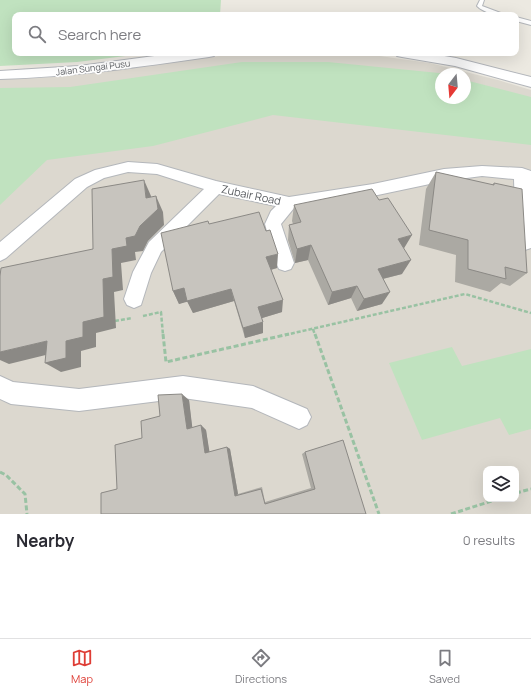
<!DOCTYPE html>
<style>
body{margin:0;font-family:Manrope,sans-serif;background:#f7f7f7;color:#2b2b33}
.controls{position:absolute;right:12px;bottom:12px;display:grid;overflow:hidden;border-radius:8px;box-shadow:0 4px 16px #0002}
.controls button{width:36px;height:36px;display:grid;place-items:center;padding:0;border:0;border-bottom:1px solid #e1e1e2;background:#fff;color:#2b2b33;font:20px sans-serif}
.compass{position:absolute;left:435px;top:68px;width:36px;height:36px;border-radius:50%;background:#fff;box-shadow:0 4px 16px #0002;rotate:196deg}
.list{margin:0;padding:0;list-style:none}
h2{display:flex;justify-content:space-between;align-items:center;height:52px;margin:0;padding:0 16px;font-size:17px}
h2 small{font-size:13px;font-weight:400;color:#7c7c81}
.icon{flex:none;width:22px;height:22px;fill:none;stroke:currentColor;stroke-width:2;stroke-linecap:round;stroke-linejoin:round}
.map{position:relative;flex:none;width:531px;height:514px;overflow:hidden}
.search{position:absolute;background:#fff;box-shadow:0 4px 16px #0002;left:12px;right:12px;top:12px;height:44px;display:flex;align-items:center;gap:10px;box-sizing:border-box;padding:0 14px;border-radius:8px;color:#7c7c81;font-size:15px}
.sheet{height:124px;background:#fff}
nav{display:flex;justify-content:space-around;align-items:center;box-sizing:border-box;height:56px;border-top:1px solid #e1e1e2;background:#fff;font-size:11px;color:#7c7c81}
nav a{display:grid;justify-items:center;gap:2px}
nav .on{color:#de3d35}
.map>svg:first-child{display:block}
.education{fill:#dcd8cf;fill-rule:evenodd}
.green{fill:#c0e2bf}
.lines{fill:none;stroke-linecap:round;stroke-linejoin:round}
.lane-casing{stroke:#b4b7bb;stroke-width:2}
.street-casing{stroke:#b4b7bb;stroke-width:2}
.secondary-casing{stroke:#b3b6bb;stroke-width:2}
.path-far1{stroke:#99c2a3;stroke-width:2.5;stroke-dasharray:4 2;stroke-linecap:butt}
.path{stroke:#99c2a3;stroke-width:3;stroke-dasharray:5 2.5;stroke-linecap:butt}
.lane{fill:#fff;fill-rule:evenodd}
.street{fill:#fff;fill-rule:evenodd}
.secondary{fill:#fff;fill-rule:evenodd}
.wall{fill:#aba9a3}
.shaded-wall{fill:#8b8985}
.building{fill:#c7c4be;stroke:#8b8985}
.labels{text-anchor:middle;stroke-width:3.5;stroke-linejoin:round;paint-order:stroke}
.far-street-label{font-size:9px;fill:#5a5d61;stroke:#fff}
.street-label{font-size:11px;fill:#5a5d61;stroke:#fff}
</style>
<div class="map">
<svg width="531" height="514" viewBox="0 0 531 514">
<rect width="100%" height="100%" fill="#ece9e1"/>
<path class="education" d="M 243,53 L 358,53 L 430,63 L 498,80 L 531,90 L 531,514 L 0,514 L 0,79 L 43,78 ZM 441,74 L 465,74 L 465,98 L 441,98 ZM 486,469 L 516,469 L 516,499 L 486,499 Z"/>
<path class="green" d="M 0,0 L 221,0 L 220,15 L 15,15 L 15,53 L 150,53 L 77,62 L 0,66 Z
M 242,62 L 328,62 L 439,73 L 444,74 L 441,74 L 441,98 L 465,98 L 465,80 L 531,97 L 531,145 L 273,115 L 153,146 L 47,160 L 0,205 L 0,88 L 70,87 Z
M 452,347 L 462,366 L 531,349 L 531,429 L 509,435 L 500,418 L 422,440 L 389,363 Z"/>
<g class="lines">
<defs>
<path id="lane" d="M 480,0 L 484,0 L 482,6 L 506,15 C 496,15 484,13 477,6 Z
M 516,17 L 531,21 L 531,25 L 516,21 Z"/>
<path id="street" d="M 128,162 L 157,164 L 216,181 L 289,197 L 373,184 L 444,169 L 482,166 L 522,168 L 531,171 L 531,248 L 525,250 L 519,248 L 516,243 L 514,179 L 482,176 L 444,181 L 373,196 L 294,208 L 281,224 L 294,263 L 291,269 L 285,271 L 279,269 L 276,263 L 265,224 L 271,211 L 276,206 L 219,194 L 161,252 L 151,273 L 141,305 L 134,308 L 127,305 L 124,299 L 133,272 L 149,242 L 204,189 L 157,174 L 128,172 L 104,178 L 87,187 L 6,258 L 0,261 L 0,242 L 75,179 L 95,170 Z
M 0,376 L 13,382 L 79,389 L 183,376 L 253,386 L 307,409 L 311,417 L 307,425 L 299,429 L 252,408 L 183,398 L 79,411 L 11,404 L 0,399 Z"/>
<path id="secondary" d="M 177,53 L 216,53 L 214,56 L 209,57 C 139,67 70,77 0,79 L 0,71 L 79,66 Z
M 395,53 L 427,53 L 456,58 L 531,77 L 531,87 L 455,66 L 402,57 L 397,56 Z"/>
</defs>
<use href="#lane" class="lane-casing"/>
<use href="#street" class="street-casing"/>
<use href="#secondary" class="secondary-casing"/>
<path class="path-far1" d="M 143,316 L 161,312 L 163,335
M 115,321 L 132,318
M 313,329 L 315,335
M 285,335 L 465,294 L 531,313"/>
<path class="path" d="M 163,334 L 166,362 L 289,334
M 315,334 L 379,514
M 0,472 L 6,475 L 25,494 L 27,514
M 516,493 L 531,489
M 451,514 L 498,499"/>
<use href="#lane" class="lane"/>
<use href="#street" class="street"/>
<use href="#secondary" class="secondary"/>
</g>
<path class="wall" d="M 436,172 L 492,185 L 494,183 L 527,273 L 510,286 L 501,283 L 490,292 L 455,282 L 456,255 L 419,245 L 426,189 Z
M 294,205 L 404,248 L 402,274 L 383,279 L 382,304 L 357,311 L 351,298 L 328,305 L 308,260 L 295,263 L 288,240 L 289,225 L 293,224 L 292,221 Z
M 209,224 L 266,231 L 277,268 L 271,270 L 282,312 L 262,318 L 263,333 L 245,338 L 234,301 L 193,313 L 187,301 L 179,304 L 173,291 Z
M 189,400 L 192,428 L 201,425 L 206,430 L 209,452 L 227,447 L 230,449 L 238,494 L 262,487 L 265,502 L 311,488 L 302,454 L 305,452 L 366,514 L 101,514 L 117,489 L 142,438 L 160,416 Z"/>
<path class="shaded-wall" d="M 144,180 L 151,196 L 153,214 L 146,198 Z
M 156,196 L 163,212 L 164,225 L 148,241 L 143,251 L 135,252 L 136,260 L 121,263 L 123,290 L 114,292 L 116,328 L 96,333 L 96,347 L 81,351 L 81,367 L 61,372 L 45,363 L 66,341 L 83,322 L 103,279 L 112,249 L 126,238 Z
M 412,235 L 403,250 L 398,239 Z
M 311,245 L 308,260 L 295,263 L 297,249 Z
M 278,254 L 277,268 L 266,271 L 266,257 Z
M 411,260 L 402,274 L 370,282 L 378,269 Z
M 357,286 L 351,298 L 328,305 L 332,292 Z
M 184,288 L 190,301 L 179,304 L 173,291 Z
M 231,289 L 234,301 L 193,313 L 187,301 Z
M 390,292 L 382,304 L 357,311 L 364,299 Z
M 283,300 L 282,312 L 259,319 L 258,307 Z
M 263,322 L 263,333 L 245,338 L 243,328 Z
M 47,341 L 62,351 L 9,364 L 0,360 L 0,352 Z
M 182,394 L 189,400 L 193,433 L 187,429 Z
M 201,425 L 206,430 L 210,455 L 205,453 Z
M 227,447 L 230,449 L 238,494 L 235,496 Z"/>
<path class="building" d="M 436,172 L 494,185 L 494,183 L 522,189 L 527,273 L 505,267 L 506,279 L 468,269 L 468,240 L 429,230 Z
M 144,180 L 146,198 L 156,196 L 158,209 L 140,226 L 135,236 L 126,238 L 127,246 L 112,249 L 113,277 L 103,279 L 104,317 L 83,322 L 83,337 L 66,341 L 66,358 L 45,363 L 47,341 L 0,352 L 0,276 L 1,268 L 93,249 L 92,189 Z
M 372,189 L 379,200 L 388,198 L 412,235 L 398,239 L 411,260 L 378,269 L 390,292 L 364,299 L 357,286 L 332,292 L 311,245 L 297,249 L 289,225 L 301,222 L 294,205 Z
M 259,212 L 266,231 L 270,230 L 278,254 L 266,257 L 283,300 L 258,307 L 263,322 L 243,328 L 231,289 L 187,301 L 184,288 L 173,291 L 161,233 L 208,221 L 209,224 Z
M 182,394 L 187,429 L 201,425 L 205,453 L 227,447 L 235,496 L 261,489 L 265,504 L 315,489 L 305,452 L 343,440 L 366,514 L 101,514 L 101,493 L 117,489 L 115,445 L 142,438 L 141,421 L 160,416 L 158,395 Z"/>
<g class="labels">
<g class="far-street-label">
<text transform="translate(93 68) rotate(-7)" y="3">Jalan Sungai Pusu</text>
</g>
<g class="street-label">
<text transform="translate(251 195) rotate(12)" y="4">Zubair Road</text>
</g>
</g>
</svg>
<div class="controls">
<button><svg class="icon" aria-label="layers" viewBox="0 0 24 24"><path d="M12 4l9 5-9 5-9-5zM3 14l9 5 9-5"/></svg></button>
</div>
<svg class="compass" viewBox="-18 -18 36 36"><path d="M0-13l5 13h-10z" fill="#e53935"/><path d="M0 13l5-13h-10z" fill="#7c7c81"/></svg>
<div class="search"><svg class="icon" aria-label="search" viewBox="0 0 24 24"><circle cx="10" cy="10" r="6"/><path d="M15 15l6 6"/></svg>Search here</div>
</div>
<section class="sheet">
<h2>Nearby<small>0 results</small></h2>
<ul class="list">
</ul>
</section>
<nav>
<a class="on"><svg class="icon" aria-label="map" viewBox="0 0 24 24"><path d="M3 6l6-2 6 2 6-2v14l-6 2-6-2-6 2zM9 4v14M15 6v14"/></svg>Map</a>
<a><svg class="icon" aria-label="directions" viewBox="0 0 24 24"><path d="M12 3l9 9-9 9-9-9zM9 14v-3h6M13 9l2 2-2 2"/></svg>Directions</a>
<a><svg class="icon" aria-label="saved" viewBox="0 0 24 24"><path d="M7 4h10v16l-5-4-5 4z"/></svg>Saved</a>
</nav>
